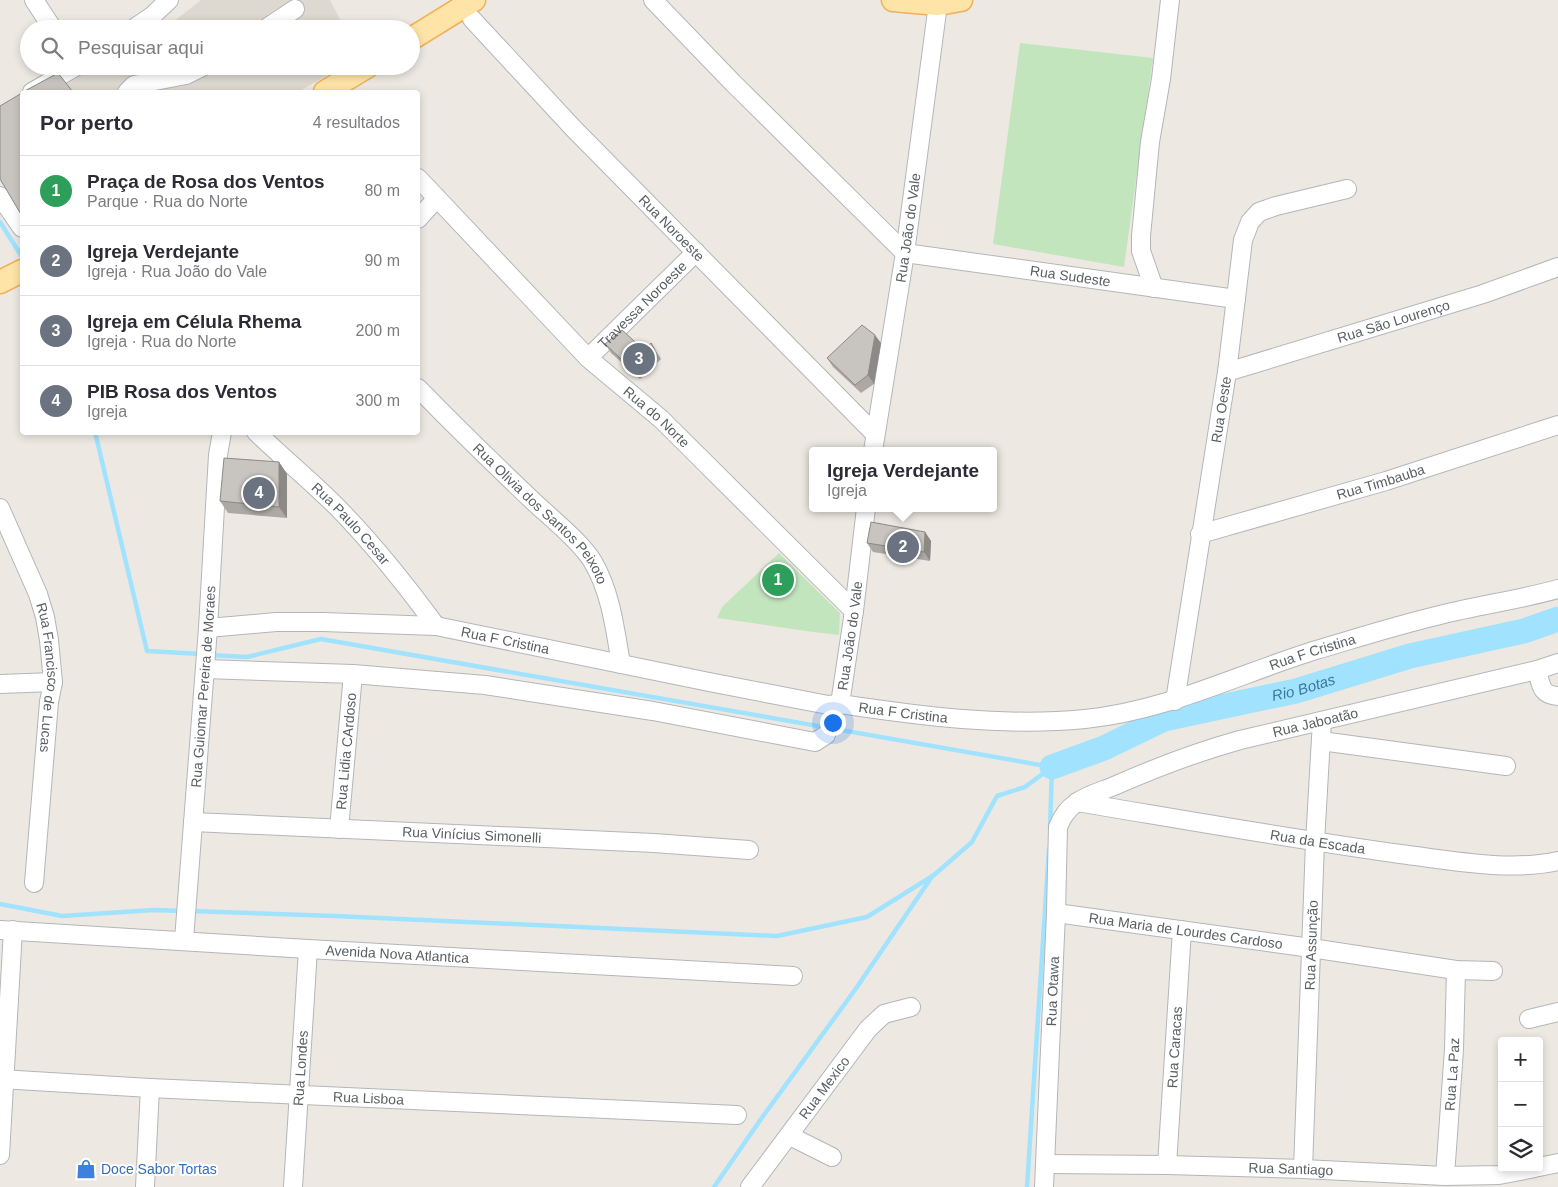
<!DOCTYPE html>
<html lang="pt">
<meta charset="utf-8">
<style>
body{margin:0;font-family:Arial,sans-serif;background:#f2f2f3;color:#2b2b33}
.controls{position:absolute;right:15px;bottom:15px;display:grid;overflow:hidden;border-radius:5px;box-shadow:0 2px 8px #0003}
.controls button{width:45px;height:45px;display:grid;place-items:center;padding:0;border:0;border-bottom:1px solid #e1e1e2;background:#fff;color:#2b2b33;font:25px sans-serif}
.you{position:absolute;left:832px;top:722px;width:18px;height:18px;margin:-12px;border:4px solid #fff;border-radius:50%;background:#1a73e8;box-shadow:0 0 0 8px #1a73e833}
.badge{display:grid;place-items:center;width:32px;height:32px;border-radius:50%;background:#e72e38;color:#fff;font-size:16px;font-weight:700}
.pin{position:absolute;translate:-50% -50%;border:2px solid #fff;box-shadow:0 1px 5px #0006}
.popup{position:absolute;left:809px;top:447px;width:188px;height:65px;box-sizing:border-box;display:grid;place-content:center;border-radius:5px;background:#fff;filter:drop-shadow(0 1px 4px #0005);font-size:16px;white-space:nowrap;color:#7c7c81}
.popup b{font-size:19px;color:#2b2b33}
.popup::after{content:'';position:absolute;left:50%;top:100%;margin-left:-10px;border:10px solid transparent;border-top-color:#fff}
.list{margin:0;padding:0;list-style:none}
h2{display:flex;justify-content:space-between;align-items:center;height:65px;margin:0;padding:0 20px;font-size:21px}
h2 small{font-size:16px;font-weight:400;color:#7c7c81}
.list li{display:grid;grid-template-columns:32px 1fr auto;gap:15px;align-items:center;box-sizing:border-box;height:70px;padding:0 20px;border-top:1px solid #e1e1e2}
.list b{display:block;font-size:19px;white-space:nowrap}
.list p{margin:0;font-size:16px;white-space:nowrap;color:#7c7c81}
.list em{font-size:16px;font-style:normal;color:#7c7c81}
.icon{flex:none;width:28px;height:28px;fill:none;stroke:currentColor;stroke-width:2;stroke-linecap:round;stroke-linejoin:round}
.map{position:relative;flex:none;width:1558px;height:1187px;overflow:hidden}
.search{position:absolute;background:#fff;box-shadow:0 2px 8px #0003;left:20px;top:20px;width:400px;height:55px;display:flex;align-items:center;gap:12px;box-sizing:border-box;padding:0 18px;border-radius:28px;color:#7c7c81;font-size:19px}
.panel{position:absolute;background:#fff;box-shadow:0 2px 8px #0003;left:20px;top:90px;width:400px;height:345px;border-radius:5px}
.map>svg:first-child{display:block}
.education{fill:#ddd8d0}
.green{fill:#c3e5be}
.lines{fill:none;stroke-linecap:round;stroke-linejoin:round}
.stream{stroke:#a1e2fe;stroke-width:4.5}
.river{stroke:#a1e2fe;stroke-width:25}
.minor-casing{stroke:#b3b6b9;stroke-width:20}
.major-casing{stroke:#f0b158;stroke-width:25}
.minor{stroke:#fff;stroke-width:18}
.major{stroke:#fee4a6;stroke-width:22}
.wall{fill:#aca9a4}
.shaded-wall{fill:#8c8986}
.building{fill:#c8c4bf;stroke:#8c8986}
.labels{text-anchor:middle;stroke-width:4;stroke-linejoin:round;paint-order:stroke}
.street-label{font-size:14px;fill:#5a5f63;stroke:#fff}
.shop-label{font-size:14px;fill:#366cbe;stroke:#fff;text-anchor:start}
.water-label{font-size:15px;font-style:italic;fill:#3a789e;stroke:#fff}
</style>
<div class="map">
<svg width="1558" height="1187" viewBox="0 0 1558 1187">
<rect width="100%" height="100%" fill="#ede9e2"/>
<path class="education" d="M 201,0 L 330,0 L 345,29 L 160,29 L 177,19 Z
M 96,66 L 343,66 L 298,92 L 71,92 L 66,85 Z"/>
<path class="green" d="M 1020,43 L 1153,58 L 1124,267 L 993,244 Z
M 779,553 L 840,613 L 839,635 L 813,632 L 717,618 L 722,607 Z"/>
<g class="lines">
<path class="stream" d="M 0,222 L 22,257
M 95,432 L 147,651 L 201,654
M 209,655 L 247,657 L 321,639 L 1052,767
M 1050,829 L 1052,767
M 0,904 L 62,916 L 154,910 L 183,911
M 191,911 L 335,916 L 777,936 L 867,917 L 934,875 L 972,842 L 997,796 L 1025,787 L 1052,767
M 714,1187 L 761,1119 L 857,987 L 931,878
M 1027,1187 L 1049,849"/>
<path class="river" id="s1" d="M 1052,767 L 1104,748 L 1164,719 L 1296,691 L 1410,656 L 1524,631 L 1558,619"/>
<defs>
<g id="minor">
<path d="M 34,0 L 53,29"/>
<path id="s2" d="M 653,0 L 733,83 L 905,253 L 1236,299"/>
<path id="s3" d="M 472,19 L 573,128 L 875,434"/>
<path d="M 133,29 L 152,16 L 169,0"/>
<path d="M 265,29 L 295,9"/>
<path d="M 32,92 L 77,66"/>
<path d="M 127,92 L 134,85 L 186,75 L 204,66"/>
<path id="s4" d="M 418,178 L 588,358 L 661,419 L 854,611"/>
<path d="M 0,196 L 22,228"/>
<path d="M 418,219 L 437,198"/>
<path d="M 1154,288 L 1141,251 L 1141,236 L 1150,142 L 1161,79 L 1170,0"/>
<path id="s5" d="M 588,358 L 696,252"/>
<path id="s6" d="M 1227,372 L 1483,294 L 1558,267"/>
<path id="s7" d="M 418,388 C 456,427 495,465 534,502 C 552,519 581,542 593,562 C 611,593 615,629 621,664"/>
<path id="s8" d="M 256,432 C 283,458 312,482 338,508 C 374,545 406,585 436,626"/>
<path id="s9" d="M 873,451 L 905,253 L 938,4"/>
<path id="s10" d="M 0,508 L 38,594 L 45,617 L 49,640 L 53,682 L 49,702 L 34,883"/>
<path id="s11" d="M 1200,534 L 1386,481 L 1558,425"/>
<path id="s12" d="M 208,628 L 276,622 L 323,622 L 436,626 L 709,682 L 828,705 L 840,704 C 921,716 1003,727 1085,719 C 1166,711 1239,674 1316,650 C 1357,638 1398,625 1440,615 C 1479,605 1519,600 1558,589"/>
<path d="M 205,669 L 353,674 L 485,685 L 653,711 L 815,742 L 826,735"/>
<path d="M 1537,670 C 1541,684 1540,695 1558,696"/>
<path d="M 0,684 L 53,682"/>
<path id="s13" d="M 1175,701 L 1227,372 L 1243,240 L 1250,222 L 1259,212 L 1276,206 L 1347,189"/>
<path id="s14" d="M 840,704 L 854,611 L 866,508"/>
<path d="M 1321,741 L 1506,766"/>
<path id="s15" d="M 1077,802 C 1185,820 1292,839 1400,854 C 1449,860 1509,872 1558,861"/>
<path id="s16" d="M 193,822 L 654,843 L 749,850"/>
<path id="s17" d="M 339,829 L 353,674"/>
<path id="s18" d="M 1056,913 L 1311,948 L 1456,970 L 1493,971"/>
<path id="s19" d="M 0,930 L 308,949 L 793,976"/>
<path id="s20" d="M 184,940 L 208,628 L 218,455 L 222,432"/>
<path d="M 1529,1019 L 1558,1012"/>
<path id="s21" d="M 0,1079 L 150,1088 L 737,1115"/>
<path d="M 790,1136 L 832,1157"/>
<path d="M 0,1155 L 13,930"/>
<path id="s22" d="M 1046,1164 L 1167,1165 L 1303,1169 L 1445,1176 L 1499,1175 L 1535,1168"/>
<path id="s23" d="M 1167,1165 L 1182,930"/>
<path d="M 1539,1167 L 1558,1163"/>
<path id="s24" d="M 1303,1169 L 1315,842 L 1322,721"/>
<path id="s25" d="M 1445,1176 L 1454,1049 L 1456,970"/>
<path d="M 145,1187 L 150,1088"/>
<path id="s26" d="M 293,1187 L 308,949"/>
<path id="s27" d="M 750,1187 L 868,1029 L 884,1014 L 911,1007"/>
<path id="s28" d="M 1044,1187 L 1056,913 L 1058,827 C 1062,817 1067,809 1076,803 C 1087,795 1102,791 1114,786 C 1155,768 1197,752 1240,740 L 1537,670 L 1558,663"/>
</g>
<path id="major" d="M 893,0 L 938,4 L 961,0
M 411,39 L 474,0
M 325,92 L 368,66
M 0,282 L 22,271"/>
</defs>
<use href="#minor" class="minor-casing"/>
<use href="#major" class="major-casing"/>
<use href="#minor" class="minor"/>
<use href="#major" class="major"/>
</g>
<path class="wall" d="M 651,343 L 661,359 L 640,379 L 611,353 L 605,344 L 644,350 Z
M 881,343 L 874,384 L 861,393 L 833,367 L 827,358 Z
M 279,462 L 287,474 L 287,518 L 228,513 L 220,501 Z
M 925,532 L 931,541 L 930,561 L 873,552 L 867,543 Z"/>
<path class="shaded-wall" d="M 875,335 L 881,343 L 874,384 L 868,375 Z
M 279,462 L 287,474 L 287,518 L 279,507 Z
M 925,532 L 931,541 L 930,561 L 924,552 Z"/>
<path class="building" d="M 58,73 L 73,92 L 23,92 Z
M 22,93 L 22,216 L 0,179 L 0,106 Z
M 862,325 L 875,335 L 868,375 L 855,385 L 827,358 Z
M 622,330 L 644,350 L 651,343 L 655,350 L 633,370 L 605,344 Z
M 224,458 L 279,462 L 279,507 L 220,501 Z
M 871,522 L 925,532 L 924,552 L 867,543 Z"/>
<defs>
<symbol id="shop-bare" viewBox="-9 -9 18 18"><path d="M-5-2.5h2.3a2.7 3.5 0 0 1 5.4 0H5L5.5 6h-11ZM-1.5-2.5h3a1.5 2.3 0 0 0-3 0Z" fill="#3f7fe0" stroke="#fff" stroke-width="2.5" paint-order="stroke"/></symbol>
</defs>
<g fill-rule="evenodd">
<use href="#shop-bare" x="72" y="1155" width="28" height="28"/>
</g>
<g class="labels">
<g class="street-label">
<text dy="5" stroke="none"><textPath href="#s3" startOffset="289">Rua Noroeste</textPath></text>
<text dy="5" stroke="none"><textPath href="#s9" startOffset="226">Rua João do Vale</textPath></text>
<text dy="5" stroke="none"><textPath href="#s2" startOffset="524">Rua Sudeste</textPath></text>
<text dy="5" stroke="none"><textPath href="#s5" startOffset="76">Travessa Noroeste</textPath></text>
<text dy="5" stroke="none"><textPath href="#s6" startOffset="174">Rua São Lourenço</textPath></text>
<text dy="5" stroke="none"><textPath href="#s13" startOffset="295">Rua Oeste</textPath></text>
<text dy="5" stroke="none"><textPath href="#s4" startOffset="338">Rua do Norte</textPath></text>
<text dy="5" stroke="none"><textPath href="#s11" startOffset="188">Rua Timbauba</textPath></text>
<text dy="5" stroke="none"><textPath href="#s7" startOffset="176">Rua Olivia dos Santos Peixoto</textPath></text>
<text dy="5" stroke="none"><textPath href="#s8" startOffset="132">Rua Paulo Cesar</textPath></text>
<text dy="5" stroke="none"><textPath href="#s14" startOffset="69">Rua João do Vale</textPath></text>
<text dy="5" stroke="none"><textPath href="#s12" startOffset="299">Rua F Cristina</textPath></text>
<text dy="5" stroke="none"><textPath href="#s12" startOffset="1124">Rua F Cristina</textPath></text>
<text dy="5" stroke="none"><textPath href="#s10" startOffset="179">Rua Francisco de Lucas</textPath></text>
<text dy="5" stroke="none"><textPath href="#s20" startOffset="254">Rua Guiomar Pereira de Moraes</textPath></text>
<text dy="5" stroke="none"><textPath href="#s12" startOffset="704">Rua F Cristina</textPath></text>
<text dy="5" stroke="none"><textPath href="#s28" startOffset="644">Rua Jaboatão</textPath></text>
<text dy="5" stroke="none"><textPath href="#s17" startOffset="78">Rua Lidia CArdoso</textPath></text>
<text dy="5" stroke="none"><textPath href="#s16" startOffset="279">Rua Vinícius Simonelli</textPath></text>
<text dy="5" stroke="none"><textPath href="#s15" startOffset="244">Rua da Escada</textPath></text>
<text dy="5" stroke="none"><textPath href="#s18" startOffset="131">Rua Maria de Lourdes Cardoso</textPath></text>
<text dy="5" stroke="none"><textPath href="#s24" startOffset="224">Rua Assunção</textPath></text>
<text dy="5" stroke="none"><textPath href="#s19" startOffset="398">Avenida Nova Atlantica</textPath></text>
<text dy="5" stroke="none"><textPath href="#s28" startOffset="196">Rua Otawa</textPath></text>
<text dy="5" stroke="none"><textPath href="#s23" startOffset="118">Rua Caracas</textPath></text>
<text dy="5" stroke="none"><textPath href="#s26" startOffset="119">Rua Londes</textPath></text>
<text dy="5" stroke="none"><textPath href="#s25" startOffset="102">Rua La Paz</textPath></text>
<text dy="5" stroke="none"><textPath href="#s27" startOffset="124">Rua Mexico</textPath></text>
<text dy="5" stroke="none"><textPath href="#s21" startOffset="369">Rua Lisboa</textPath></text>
<text dy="5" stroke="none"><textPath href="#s22" startOffset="245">Rua Santiago</textPath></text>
</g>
<g class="shop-label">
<text x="101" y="1174">Doce Sabor Tortas</text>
</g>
<g class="water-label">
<text dy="5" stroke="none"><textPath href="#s1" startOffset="265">Rio Botas</textPath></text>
</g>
</g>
</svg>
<div class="controls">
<button>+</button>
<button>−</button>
<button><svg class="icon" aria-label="layers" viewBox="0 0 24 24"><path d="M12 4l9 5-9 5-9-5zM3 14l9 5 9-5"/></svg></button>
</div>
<div class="you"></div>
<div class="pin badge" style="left:778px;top:580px;background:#2e9e5b">1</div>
<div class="pin badge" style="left:903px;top:547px;background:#6b7280">2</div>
<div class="popup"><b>Igreja Verdejante</b>Igreja</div>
<div class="pin badge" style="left:639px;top:359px;background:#6b7280">3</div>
<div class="pin badge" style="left:259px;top:493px;background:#6b7280">4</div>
<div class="search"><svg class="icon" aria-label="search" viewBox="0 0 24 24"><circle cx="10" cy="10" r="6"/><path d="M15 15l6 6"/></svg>Pesquisar aqui</div>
<section class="panel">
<h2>Por perto<small>4 resultados</small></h2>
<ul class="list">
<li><span class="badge" style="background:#2e9e5b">1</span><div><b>Praça de Rosa dos Ventos</b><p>Parque · Rua do Norte</p></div><em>80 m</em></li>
<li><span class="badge" style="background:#6b7280">2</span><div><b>Igreja Verdejante</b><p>Igreja · Rua João do Vale</p></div><em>90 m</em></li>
<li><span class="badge" style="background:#6b7280">3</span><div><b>Igreja em Célula Rhema</b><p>Igreja · Rua do Norte</p></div><em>200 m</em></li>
<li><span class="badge" style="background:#6b7280">4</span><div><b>PIB Rosa dos Ventos</b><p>Igreja</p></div><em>300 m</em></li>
</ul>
</section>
</div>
